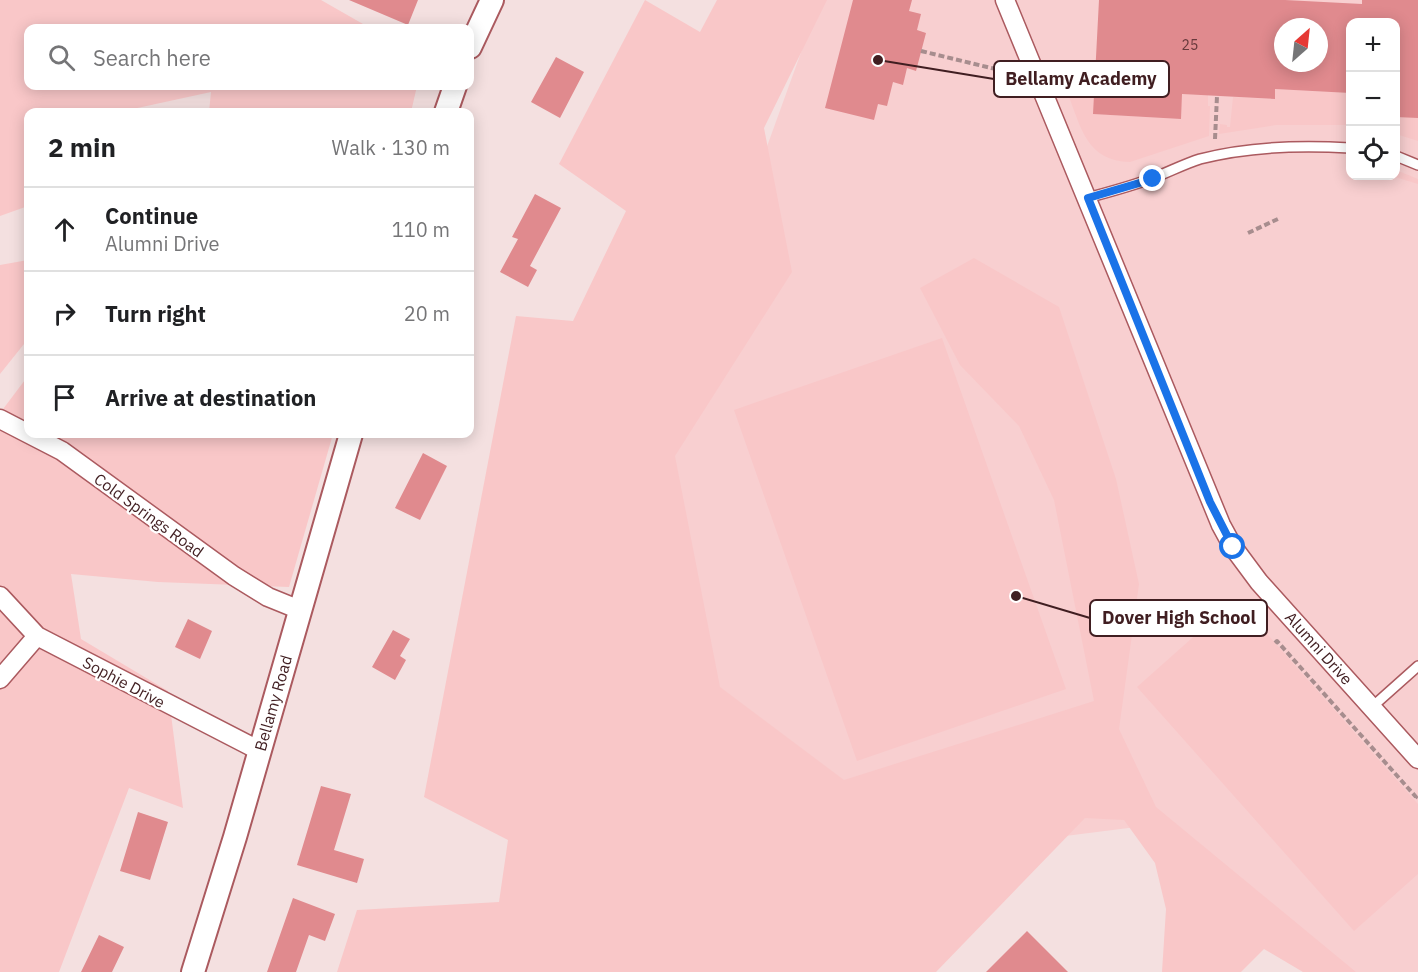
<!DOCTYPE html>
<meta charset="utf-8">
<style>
body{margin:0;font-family:"IBM Plex Sans",sans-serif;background:#f2f2f2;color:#202124}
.controls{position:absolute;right:18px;top:18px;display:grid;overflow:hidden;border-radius:12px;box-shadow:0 3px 15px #0003}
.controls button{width:54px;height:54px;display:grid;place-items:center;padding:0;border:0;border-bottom:2px solid #e0e0e0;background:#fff;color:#202124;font:30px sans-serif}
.compass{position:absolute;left:1274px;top:18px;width:54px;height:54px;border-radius:50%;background:#fff;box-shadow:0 3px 15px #0003;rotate:27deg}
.stop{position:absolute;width:18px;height:18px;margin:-14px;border:4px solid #1a73e8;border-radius:50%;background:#fff}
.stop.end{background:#1a73e8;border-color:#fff;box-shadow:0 2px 6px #0008}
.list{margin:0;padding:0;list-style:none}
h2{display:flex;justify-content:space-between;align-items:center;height:78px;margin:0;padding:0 24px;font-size:26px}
h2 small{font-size:20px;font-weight:400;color:#757577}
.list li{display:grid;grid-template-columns:39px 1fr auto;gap:18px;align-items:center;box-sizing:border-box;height:84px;padding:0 24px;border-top:2px solid #e0e0e0}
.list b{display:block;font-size:22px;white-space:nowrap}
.list p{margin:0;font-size:20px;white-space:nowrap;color:#757577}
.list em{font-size:20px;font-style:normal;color:#757577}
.icon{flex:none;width:33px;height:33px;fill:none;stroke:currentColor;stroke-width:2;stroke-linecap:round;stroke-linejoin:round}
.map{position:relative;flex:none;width:1418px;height:972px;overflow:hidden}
.search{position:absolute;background:#fff;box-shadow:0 3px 15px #0003;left:24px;top:24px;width:450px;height:66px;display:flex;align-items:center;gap:15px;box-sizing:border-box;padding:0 21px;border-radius:12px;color:#757577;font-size:22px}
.panel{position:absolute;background:#fff;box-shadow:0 3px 15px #0003;left:24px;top:108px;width:450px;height:330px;border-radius:12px}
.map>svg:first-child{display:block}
.built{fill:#f8cfd0;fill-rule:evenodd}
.green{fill:#f9c7c8}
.building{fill:#e08a8e;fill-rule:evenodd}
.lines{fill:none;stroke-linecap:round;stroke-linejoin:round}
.service-casing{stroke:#ab5a5f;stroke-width:12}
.minor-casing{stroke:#ab5a5f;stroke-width:21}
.tertiary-casing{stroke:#ab5a5f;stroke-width:26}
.path{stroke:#a78d8e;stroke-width:4;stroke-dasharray:6 3;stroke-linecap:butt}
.service{stroke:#fff;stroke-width:9}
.minor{stroke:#fff;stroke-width:18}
.tertiary{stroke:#fff;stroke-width:22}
.route{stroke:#1a73e8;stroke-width:8}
.labels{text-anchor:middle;stroke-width:4.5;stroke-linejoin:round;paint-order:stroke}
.number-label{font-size:14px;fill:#68393c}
.street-label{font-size:16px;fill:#401e21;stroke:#fff}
.leader{fill:none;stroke:#401e21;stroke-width:2}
.callout-dot{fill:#401e21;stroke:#fff;stroke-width:2}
.callout{fill:#fff;stroke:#401e21;stroke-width:2}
.callout-label{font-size:18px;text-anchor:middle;font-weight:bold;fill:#401e21}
</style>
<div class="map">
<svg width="1418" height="972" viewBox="0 0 1418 972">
<rect width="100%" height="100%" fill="#f4e0e0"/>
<path class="built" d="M 820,0 L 1418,0 L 1418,972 L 1351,972 L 1160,824 L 979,847 L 737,751 L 646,481 ZM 1350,22 L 1396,22 L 1396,176 L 1350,176 ZM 1283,27 L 1319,27 L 1319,63 L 1283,63 Z"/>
<path class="green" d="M 0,0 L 321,0 L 370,28 L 28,28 L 28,86 L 417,86 L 411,112 L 209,112 L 211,92 L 119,112 L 28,112 L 28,206 L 0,216 Z
M 645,0 L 700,32 L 717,0 L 827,0 L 764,128 L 792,272 L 675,456 L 720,687 L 844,780 L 1094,701 L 1054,500 L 1019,426 L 960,365 L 920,288 L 974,258 L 1059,307 L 1116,479 L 1139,584 L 1119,729 L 1156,807 L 1356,972 L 1303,972 L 1264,949 L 1241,972 L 1162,972 L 1166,909 L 1155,863 L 1124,820 L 1085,818 L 936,972 L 337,972 L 357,910 L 499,902 L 508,840 L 424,797 L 516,316 L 573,321 L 626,211 L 559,164 Z
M 1095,81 L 1094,114 L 1180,119 L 1182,94 L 1208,95 L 1208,106 L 1210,106 L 1209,136 L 1130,162 C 1087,161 1081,128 1068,94 L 1082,85 Z
M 1275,89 L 1348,93 L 1346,125 L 1276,125 L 1219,134 L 1220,124 L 1227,125 L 1227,127 L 1230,127 L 1233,97 L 1274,99 Z
M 1396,117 L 1418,118 L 1418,141 L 1396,134 Z
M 1396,170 L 1418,179 L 1418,184 L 1392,176 L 1396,176 Z
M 28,260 L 28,339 L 0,374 L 0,265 Z
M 942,338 L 1066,689 L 857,761 L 734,410 Z
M 28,376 L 28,434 L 333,434 L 289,587 L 158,582 L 71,574 L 81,639 L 168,691 L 183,808 L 129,788 L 59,972 L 0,972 L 0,413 Z
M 1236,599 L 1418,804 L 1418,874 L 1354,931 L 1137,687 Z"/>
<path class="building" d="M 349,0 L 418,0 L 408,25 Z
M 853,0 L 912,0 L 909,11 L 921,14 L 917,30 L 926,33 L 916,71 L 907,68 L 903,85 L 893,82 L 887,106 L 878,104 L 874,120 L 825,108 Z
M 1099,0 L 1285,0 L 1362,4 L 1362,0 L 1418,0 L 1418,118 L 1395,117 L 1395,22 L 1350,22 L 1350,93 L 1275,89 L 1275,99 L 1182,94 L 1181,119 L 1093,114 ZM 1283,27 L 1319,27 L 1319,63 L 1283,63 Z
M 556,57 L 584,72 L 560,118 L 531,102 Z
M 535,194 L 561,208 L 530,266 L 537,270 L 528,287 L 500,272 L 518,239 L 512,237 Z
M 423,453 L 447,466 L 420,520 L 395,508 Z
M 188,619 L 212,631 L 200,659 L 175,647 Z
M 393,630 L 410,639 L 400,656 L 406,660 L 395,680 L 372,667 Z
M 321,786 L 351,794 L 334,850 L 364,859 L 357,883 L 297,865 Z
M 138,812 L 168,822 L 150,880 L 120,871 Z
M 293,898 L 335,914 L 325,941 L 309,935 L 296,972 L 267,972 Z
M 1027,931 L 1068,972 L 986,972 Z
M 99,935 L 124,947 L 112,972 L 81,972 Z"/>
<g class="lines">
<defs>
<path id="service" d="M 1396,156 L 1418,165
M 1087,198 C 1109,192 1132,186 1153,178 C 1169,172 1184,164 1200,159 C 1250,146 1300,145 1350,148
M 1372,707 L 1418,666"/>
<path id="minor" d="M 1005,0 L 1221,525 L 1233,547 L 1259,582 L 1418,759
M 0,419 L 62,451 L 234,576 L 268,597 L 300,610
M 0,596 L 37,636 L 260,751
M 0,679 L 37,636"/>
<path id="tertiary" d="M 470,47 L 492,0
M 446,112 L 455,86
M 193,972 L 235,837 L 351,434"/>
</defs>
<use href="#service" class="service-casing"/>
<use href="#minor" class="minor-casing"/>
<use href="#tertiary" class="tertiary-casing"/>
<path class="path" d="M 921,51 L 991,68 L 1002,70 L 1011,68
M 1348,129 L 1350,99
M 1215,139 L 1217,96
M 1248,233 L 1280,218
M 1275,643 L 1277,641 L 1416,797 L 1414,799"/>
<use href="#service" class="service"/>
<use href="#minor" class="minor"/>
<use href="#tertiary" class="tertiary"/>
</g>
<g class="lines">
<path class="route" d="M 1153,179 L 1088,198 L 1210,502 L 1233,547"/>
</g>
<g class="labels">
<g class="number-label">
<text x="1190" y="50">25</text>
</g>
<g class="street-label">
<text transform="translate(149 515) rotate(36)" y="6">Cold Springs Road</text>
<text transform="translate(1319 648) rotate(48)" y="6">Alumni Drive</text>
<text transform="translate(124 682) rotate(28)" y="6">Sophie Drive</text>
<text transform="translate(273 703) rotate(-74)" y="6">Bellamy Road</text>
</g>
</g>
<path class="leader" d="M878 60L994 79M1016 596L1090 618"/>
<g class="callout-dot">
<circle cx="878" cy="60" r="6"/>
<circle cx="1016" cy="596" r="6"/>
</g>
<g class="callout">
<rect x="994" y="61" width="175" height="36" rx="6"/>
<rect x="1090" y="600" width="177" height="36" rx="6"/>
</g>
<g class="callout-label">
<text x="1081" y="85">Bellamy Academy</text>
<text x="1179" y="624">Dover High School</text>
</g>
</svg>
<div class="controls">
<button>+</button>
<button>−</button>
<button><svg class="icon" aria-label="locate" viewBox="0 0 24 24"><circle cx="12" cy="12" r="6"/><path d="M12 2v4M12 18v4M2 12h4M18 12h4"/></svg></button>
</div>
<svg class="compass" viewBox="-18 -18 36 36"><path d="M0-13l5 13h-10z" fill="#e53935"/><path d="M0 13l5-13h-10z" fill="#757577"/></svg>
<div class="stop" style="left:1233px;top:547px"></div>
<div class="stop end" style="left:1153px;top:179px"></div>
<div class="search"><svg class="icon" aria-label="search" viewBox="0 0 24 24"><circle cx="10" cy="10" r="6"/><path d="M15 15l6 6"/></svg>Search here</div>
<section class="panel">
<h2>2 min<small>Walk · 130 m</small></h2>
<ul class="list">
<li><svg class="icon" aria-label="ahead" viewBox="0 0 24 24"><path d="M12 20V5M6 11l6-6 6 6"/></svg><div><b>Continue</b><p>Alumni Drive</p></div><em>110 m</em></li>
<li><svg class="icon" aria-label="right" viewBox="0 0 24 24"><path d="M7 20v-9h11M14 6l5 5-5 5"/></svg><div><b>Turn right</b></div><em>20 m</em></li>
<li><svg class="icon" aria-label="arrive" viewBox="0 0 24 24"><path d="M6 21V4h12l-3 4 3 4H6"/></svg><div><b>Arrive at destination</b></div></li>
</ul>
</section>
</div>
